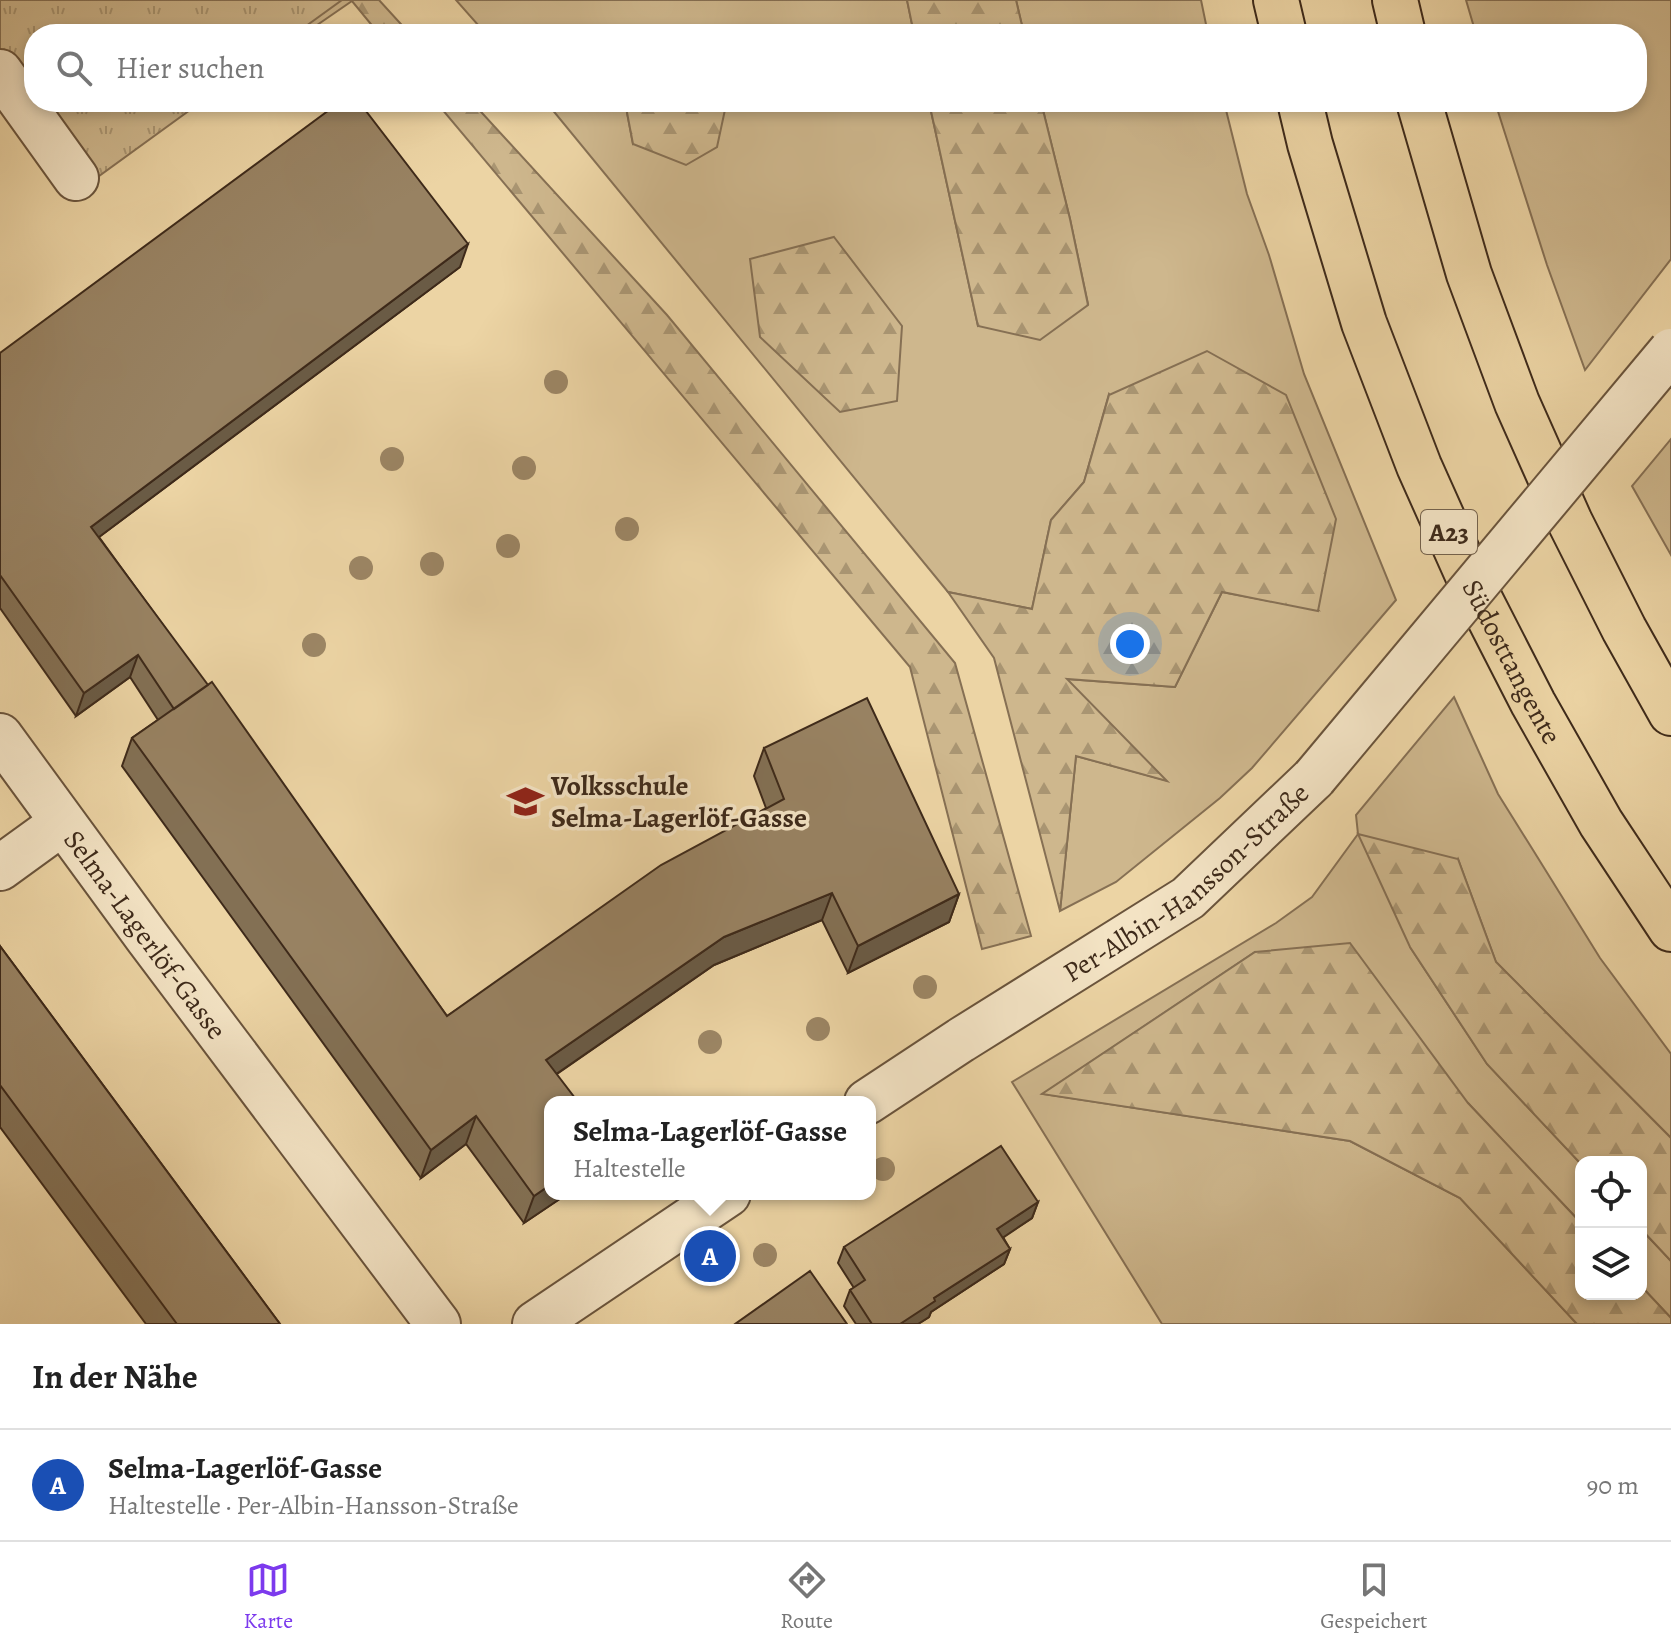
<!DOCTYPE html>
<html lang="de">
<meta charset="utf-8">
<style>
body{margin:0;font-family:Alegreya,serif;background:#f6f6f6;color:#222}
.controls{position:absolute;right:24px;bottom:24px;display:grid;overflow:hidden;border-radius:16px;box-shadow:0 4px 12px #0003}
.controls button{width:72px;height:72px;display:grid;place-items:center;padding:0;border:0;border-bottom:2px solid #e0e0e0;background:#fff;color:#222;font:40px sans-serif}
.you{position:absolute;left:1130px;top:644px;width:28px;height:28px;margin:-20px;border:6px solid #fff;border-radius:50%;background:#1a73e8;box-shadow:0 0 0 12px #1a73e833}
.badge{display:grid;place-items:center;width:52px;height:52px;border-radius:50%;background:#7c3aed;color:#fff;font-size:26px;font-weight:700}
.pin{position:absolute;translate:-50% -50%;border:4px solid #fff;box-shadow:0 2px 8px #0006}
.popup{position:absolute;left:544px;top:1096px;width:332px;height:104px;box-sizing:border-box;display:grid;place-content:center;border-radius:16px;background:#fff;filter:drop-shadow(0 2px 6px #0005);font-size:26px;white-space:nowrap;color:#767676}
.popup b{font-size:30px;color:#222}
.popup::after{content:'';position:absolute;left:50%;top:100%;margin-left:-16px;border:16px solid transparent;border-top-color:#fff}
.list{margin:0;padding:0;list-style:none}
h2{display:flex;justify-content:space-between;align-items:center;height:104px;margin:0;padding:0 32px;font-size:34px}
h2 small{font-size:26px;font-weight:400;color:#767676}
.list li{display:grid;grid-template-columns:52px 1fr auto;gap:24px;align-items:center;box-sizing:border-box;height:112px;padding:0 32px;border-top:2px solid #e0e0e0}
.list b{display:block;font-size:30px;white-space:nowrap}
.list p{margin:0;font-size:26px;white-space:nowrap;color:#767676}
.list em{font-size:26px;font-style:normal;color:#767676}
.icon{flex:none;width:44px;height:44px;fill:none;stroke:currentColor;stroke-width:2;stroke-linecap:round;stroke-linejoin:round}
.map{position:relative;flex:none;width:1671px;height:1324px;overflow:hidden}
.search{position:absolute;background:#fff;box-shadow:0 4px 12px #0003;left:24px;right:24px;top:24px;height:88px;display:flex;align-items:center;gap:20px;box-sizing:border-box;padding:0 28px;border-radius:32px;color:#767676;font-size:30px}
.sheet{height:216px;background:#fff}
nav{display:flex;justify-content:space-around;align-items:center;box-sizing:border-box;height:112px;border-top:2px solid #e0e0e0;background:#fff;font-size:22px;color:#767676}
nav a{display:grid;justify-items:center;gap:4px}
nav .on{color:#7c3aed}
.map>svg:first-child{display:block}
.grass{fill:#ceb78d;stroke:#867054;stroke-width:2}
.forest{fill:url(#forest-firs);stroke:#867054;stroke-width:2}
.park{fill:url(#park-tufts);stroke:#867054;stroke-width:2}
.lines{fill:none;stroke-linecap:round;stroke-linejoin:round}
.minor-casing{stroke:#6a543c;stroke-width:48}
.highway-casing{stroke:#3e2a1a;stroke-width:48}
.minor{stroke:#f3e3c4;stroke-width:44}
.highway{stroke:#ecd4a4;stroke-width:44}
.minor-bridge-casing{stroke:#6a543c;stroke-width:48;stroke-linecap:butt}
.minor-bridge{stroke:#f3e3c4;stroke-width:44}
.tree{fill:#9c8665}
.wall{fill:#837054;stroke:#3e2a1a;stroke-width:2}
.shaded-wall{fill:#6a5b45;stroke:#3e2a1a;stroke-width:2}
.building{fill:#988262;stroke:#3e2a1a;stroke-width:2}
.labels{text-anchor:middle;stroke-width:7;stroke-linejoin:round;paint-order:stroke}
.shield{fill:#f3e3c4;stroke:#74624d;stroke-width:2}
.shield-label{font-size:26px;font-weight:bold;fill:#3e2a1a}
.street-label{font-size:28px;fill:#3e2a1a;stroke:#f3e3c4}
.poi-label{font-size:28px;font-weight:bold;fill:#3e2a1a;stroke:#f3e3c4;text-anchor:start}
</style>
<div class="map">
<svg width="1671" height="1324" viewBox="0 0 1671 1324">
<defs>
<pattern id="forest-firs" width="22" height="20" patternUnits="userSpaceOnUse" patternTransform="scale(2)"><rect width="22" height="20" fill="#ceb78d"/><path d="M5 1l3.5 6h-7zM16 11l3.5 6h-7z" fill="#a99572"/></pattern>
<pattern id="park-tufts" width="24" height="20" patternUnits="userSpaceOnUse" patternTransform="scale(2)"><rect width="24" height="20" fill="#ceb78d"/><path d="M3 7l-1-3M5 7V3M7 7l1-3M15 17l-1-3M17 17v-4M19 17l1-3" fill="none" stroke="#a99572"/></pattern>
</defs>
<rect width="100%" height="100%" fill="#ecd4a4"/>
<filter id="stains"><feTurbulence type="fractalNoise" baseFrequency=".0025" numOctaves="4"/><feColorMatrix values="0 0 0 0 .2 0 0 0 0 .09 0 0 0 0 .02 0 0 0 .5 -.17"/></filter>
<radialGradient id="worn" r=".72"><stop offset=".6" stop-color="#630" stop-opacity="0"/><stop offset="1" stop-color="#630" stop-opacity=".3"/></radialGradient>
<path class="grass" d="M 456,0 L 907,0 L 914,34 L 486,34 Z
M 1016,0 L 1201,0 L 1208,34 L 1024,34 Z
M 1466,0 L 1671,0 L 1671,259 L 1585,370 L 1547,265 L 1495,102 L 1637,102 L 1637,34 L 1476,34 Z
M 546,102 L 625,102 L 633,144 L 726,105 L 725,102 L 929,102 L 978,326 L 1088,304 L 1070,219 L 1041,102 L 1224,102 L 1247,194 L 1269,255 L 1304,374 L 1396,600 L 1252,768 L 1220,798 L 1116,882 L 1060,911 L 1076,756 L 1165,780 L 1066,679 L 1175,687 L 1222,592 L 1318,610 L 1109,394 L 1084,482 L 1051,520 L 1032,609 L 948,592 Z
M 1671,439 L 1671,555 L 1632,486 Z
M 1454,697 L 1498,794 L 1533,850 L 1600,958 L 1671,1054 L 1671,1138 L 1496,962 L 1458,859 L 1410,947 L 1487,1064 L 1581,1164 L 1581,1223 L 1468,1103 L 1255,952 L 1043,1094 L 1350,1141 L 1460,1198 L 1577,1324 L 1162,1324 L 1012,1082 L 1276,923 L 1312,897 L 1358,834 L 1356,815 Z
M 1641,1229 L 1671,1261 L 1671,1318 L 1641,1286 Z"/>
<path class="forest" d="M 244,0 L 379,0 L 410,34 L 379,34 L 352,1 L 304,34 L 107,34 Z
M 907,0 L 1016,0 L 1024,34 L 914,34 Z
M 436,102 L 472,102 L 667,315 L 955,663 L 1031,936 L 982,949 L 910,667 Z
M 625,102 L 725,102 L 726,105 L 717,147 L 686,165 L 633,144 Z
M 929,102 L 1041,102 L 1070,219 L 1088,305 L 1040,340 L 978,326 Z
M 834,237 L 902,326 L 897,401 L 840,412 L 760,337 L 750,259 Z
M 1207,351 L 1286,395 L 1336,519 L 1318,611 L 1222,592 L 1175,687 L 1067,679 L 1167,781 L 1076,756 L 1060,911 L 994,658 L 948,592 L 1032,609 L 1051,520 L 1084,482 L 1109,395 Z
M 1358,834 L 1458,859 L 1496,962 L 1671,1138 L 1671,1261 L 1641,1229 L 1641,1162 L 1581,1162 L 1581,1164 L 1487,1064 L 1410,947 Z
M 1350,943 L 1468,1103 L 1581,1223 L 1581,1294 L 1641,1294 L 1641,1286 L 1671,1318 L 1671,1324 L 1577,1324 L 1460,1198 L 1350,1141 L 1042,1094 L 1255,952 Z"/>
<path class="park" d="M 0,0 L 342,0 L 295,34 L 34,34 L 34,102 L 201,102 L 88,184 L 0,57 Z"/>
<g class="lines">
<defs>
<g id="minor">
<path d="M 0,72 L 76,178"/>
<path id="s1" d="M 0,736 L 147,937 L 438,1324"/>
<path d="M 0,868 L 62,823"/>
<path id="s2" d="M 867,1102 L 961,1040 L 1188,898 L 1314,778"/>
<path d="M 535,1324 L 728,1194"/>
</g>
<g id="highway">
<path d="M 1276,0 L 1284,34"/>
<path d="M 1395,0 L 1403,34"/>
<path id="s3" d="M 1300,102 L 1310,144 L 1364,323 L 1419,466 L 1470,580 L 1533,703 L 1601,823 L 1671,929"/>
<path d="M 1419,102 L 1469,274 L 1517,403 L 1570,522 L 1624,629 L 1671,713"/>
</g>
</defs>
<use href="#minor" class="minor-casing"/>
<use href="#highway" class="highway-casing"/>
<use href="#minor" class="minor"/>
<use href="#highway" class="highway"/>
<defs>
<path id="minor-bridge" d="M 1314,778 L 1671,351"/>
</defs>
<use href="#minor-bridge" class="minor-bridge-casing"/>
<use href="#minor-bridge" class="minor-bridge"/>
</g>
<g class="tree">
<circle cx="556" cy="382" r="12"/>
<circle cx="392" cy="459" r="12"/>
<circle cx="524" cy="468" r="12"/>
<circle cx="627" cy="529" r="12"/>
<circle cx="508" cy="546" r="12"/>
<circle cx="432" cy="564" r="12"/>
<circle cx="361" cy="568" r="12"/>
<circle cx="314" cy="645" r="12"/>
<circle cx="925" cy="987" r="12"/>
<circle cx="818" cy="1029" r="12"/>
<circle cx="710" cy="1042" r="12"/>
<circle cx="883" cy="1169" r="12"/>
<circle cx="765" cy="1255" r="12"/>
</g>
<path class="wall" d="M 460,267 L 99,537 L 447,1016 L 766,808 L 754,776 L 764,748 L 959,894 L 949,922 L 848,973 L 822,920 L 714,965 L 557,1074 L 550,1194 L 567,1194 L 524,1223 L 466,1144 L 421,1178 L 122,766 L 132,738 L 158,720 L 130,677 L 76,716 L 0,608 L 0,353 Z
M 0,946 L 280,1324 L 146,1324 L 0,1127 Z
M 1038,1202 L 1032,1218 L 1003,1237 L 1010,1249 L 1004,1264 L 931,1312 L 929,1317 L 918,1324 L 856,1324 L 844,1306 L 850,1290 L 854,1288 L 838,1263 L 844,1247 Z"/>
<path class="shaded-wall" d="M 468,244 L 460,267 L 83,549 L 91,527 Z
M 138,655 L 130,677 L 76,716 L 84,693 Z
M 832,893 L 822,920 L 714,965 L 536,1088 L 546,1060 L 724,937 Z
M 959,894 L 949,922 L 848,973 L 858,946 Z
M 476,1116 L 466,1144 L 421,1178 L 431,1150 Z
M 550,1185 L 550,1194 L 567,1194 L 524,1223 L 534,1196 Z
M 1038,1202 L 1032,1218 L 992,1245 L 997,1229 Z
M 1010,1249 L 1004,1264 L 931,1312 L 929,1317 L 918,1324 L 900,1324 L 934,1298 Z"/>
<path class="building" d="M 340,102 L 359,102 L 468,244 L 91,527 L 208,685 L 174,709 L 138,655 L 84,693 L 0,575 L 0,353 Z
M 212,682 L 447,1016 L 661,865 L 784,799 L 764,748 L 867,698 L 959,894 L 858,946 L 832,893 L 724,937 L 546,1060 L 578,1102 L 550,1102 L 550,1185 L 534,1196 L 476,1116 L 431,1150 L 132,738 Z
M 0,946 L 280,1324 L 177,1324 L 0,1085 Z
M 1001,1146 L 1038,1202 L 997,1229 L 1010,1249 L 934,1298 L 935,1301 L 900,1324 L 872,1324 L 850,1290 L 865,1280 L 844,1247 Z
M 810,1271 L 847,1324 L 735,1324 Z"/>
<defs>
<symbol id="school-bare" viewBox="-9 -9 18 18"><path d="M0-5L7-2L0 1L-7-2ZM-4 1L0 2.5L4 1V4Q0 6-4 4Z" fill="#8f2418" stroke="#f3e3c4" stroke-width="2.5" paint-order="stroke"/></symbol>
</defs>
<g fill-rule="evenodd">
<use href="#school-bare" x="500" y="776" width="51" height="51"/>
</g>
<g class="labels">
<rect class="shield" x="1421" y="510" width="56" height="44" rx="6"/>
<g class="shield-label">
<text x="1449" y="541">A23</text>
</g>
<g class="street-label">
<text dy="10" stroke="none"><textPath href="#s3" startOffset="600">Südosttangente</textPath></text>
<text dy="10" stroke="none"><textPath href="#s2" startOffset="388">Per-Albin-Hansson-Straße</textPath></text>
<text dy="10" stroke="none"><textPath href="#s1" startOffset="246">Selma-Lagerlöf-Gasse</textPath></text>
</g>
<g class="poi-label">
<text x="551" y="795">Volksschule<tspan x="551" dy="32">Selma-Lagerlöf-Gasse</tspan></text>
</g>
</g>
<rect width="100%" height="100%" filter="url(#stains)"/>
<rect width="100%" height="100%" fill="url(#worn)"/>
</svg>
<div class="controls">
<button><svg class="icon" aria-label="locate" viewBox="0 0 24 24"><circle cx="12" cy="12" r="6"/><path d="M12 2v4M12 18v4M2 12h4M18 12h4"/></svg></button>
<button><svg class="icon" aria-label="layers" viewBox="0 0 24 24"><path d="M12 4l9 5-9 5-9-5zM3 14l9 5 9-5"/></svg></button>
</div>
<div class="you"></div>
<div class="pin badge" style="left:710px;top:1256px;background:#1a4fb4">A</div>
<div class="popup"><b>Selma-Lagerlöf-Gasse</b>Haltestelle</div>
<div class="search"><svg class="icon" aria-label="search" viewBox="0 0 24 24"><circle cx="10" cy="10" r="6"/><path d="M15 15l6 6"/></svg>Hier suchen</div>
</div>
<section class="sheet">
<h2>In der Nähe<small></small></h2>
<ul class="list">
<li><span class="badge" style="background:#1a4fb4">A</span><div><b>Selma-Lagerlöf-Gasse</b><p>Haltestelle · Per-Albin-Hansson-Straße</p></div><em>90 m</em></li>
</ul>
</section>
<nav>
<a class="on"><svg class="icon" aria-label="map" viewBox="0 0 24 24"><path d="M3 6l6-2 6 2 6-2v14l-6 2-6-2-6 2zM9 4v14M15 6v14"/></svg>Karte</a>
<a><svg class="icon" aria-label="directions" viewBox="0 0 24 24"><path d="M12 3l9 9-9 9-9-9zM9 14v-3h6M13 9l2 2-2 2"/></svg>Route</a>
<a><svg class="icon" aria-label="saved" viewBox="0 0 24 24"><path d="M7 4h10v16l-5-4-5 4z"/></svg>Gespeichert</a>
</nav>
